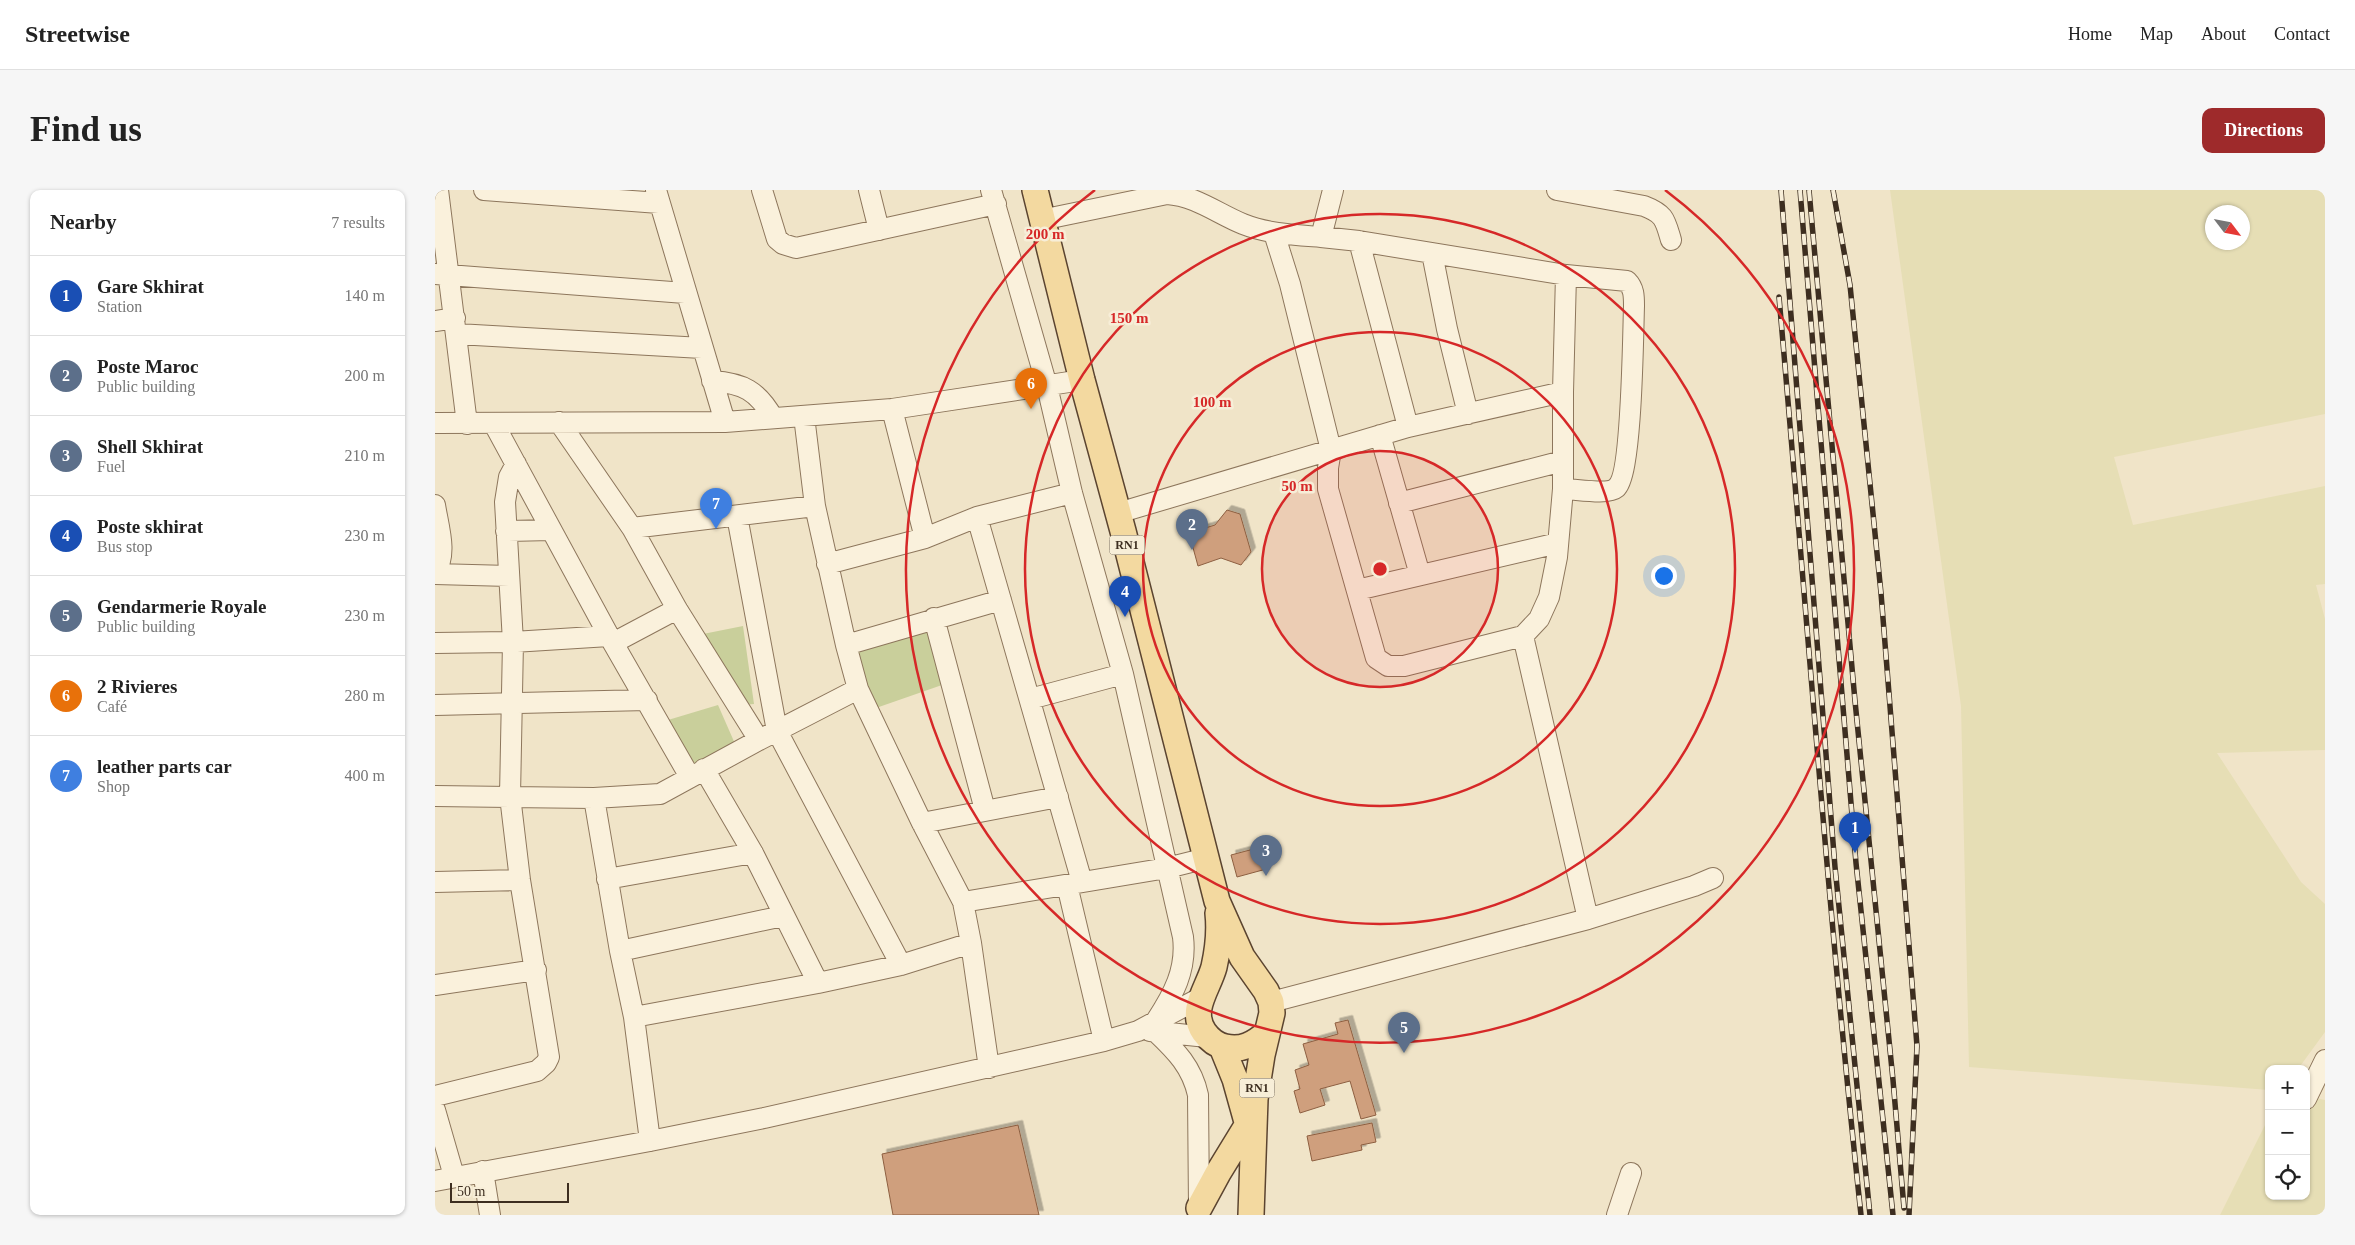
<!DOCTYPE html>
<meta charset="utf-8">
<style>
body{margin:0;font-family:Georgia,serif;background:#f6f6f6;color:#222}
.controls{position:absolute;right:15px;bottom:15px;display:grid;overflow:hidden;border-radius:10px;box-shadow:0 1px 4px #0004}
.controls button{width:45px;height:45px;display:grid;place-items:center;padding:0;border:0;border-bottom:1px solid #e0e0e0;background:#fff;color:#222;font:25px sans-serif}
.compass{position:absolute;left:1770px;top:15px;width:45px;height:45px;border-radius:50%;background:#fff;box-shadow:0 1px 4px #0004;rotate:122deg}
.scale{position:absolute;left:15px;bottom:12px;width:119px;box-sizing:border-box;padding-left:5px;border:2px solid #3d2e20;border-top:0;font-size:14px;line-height:18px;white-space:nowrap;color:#3d2e20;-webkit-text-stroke:4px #f7eed8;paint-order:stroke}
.you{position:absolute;left:1228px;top:385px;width:18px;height:18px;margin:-12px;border:4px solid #fff;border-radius:50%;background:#1a73e8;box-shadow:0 0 0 8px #1a73e833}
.badge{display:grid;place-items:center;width:32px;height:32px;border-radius:50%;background:#9e2a2b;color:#fff;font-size:16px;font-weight:700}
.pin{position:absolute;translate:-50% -41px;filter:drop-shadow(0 1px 2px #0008)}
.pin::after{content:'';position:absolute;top:26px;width:18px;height:15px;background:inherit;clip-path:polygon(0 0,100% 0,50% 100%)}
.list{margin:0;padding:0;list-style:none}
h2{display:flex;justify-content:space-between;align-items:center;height:65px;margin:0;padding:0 20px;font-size:21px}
h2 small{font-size:16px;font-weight:400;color:#767676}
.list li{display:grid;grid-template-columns:32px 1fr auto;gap:15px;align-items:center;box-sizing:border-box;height:80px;padding:0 20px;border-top:1px solid #e0e0e0}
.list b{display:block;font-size:19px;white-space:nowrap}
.list p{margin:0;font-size:16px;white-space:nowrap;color:#767676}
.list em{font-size:16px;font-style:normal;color:#767676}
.icon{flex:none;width:28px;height:28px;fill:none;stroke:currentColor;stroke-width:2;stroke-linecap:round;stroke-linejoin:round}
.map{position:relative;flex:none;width:1890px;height:1025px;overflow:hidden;border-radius:10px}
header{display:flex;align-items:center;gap:30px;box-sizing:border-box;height:70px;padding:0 25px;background:#fff;border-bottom:1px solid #e0e0e0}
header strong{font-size:24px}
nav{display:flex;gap:28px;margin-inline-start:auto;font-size:18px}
.intro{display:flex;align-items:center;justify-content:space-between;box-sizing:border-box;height:120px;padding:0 30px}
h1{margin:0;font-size:35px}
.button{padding:12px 22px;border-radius:10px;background:#9e2a2b;color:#fff;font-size:18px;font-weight:700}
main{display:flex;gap:30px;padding:0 30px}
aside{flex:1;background:#fff;border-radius:10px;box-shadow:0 1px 4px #0004}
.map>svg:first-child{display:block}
.farmland{fill:#e6deb5;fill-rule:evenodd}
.green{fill:#c9cf9b}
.building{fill:#cf9f7d;stroke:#8d5f41;filter:url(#shadow)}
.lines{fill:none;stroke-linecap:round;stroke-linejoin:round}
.minor-casing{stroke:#8d765c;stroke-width:22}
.major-casing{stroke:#5b4430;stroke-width:28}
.minor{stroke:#faf1dc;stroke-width:20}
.major{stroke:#f3d9a0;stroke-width:25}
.rail-casing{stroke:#3d2e20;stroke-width:5.5}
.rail{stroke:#f7eed8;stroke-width:4;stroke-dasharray:11;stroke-linecap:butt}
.ring{fill:none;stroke:#d62828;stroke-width:2.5}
.labels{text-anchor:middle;stroke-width:5;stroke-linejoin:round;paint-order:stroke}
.shield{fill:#f7eed8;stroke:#756857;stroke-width:1}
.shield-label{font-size:12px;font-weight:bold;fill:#3d2e20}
.centre{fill:#d62828;stroke:#f7eed8;stroke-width:2.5}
.ring-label{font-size:15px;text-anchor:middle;font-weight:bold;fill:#d62828;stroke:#f7eed8;stroke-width:5;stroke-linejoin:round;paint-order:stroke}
</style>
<header>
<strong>Streetwise</strong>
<nav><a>Home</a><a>Map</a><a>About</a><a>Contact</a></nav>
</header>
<div class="intro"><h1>Find us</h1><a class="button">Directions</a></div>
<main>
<aside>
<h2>Nearby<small>7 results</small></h2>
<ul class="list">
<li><span class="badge" style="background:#1a4fb4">1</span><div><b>Gare Skhirat</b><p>Station</p></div><em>140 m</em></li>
<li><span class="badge" style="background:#5c6f8a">2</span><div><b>Poste Maroc</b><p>Public building</p></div><em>200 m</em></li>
<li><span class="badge" style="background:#5c6f8a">3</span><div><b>Shell Skhirat</b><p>Fuel</p></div><em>210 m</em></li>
<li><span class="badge" style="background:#1a4fb4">4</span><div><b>Poste skhirat</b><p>Bus stop</p></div><em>230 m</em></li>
<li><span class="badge" style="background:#5c6f8a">5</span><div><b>Gendarmerie Royale</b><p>Public building</p></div><em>230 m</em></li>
<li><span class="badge" style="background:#e8710a">6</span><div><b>2 Rivieres</b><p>Café</p></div><em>280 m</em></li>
<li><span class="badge" style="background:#3f7fe0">7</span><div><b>leather parts car</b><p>Shop</p></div><em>400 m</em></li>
</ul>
</aside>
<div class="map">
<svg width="1890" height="1025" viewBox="0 0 1890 1025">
<defs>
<filter id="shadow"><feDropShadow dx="4.5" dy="-4.5" stdDeviation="0" flood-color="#0004"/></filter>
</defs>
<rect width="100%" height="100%" fill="#f0e4c8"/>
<path class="farmland" d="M 1455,0 L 1890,0 L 1890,224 L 1679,267 L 1698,335 L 1890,296 L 1890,394 L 1881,395 L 1890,429 L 1890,560 L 1782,563 L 1866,692 L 1890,714 L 1890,842 L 1863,879 L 1834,879 L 1834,900 L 1534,877 L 1526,516 ZM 1778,22 L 1808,22 L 1808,52 L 1778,52 Z
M 1871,906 L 1890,910 L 1890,1025 L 1785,1025 L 1834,927 L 1834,1006 L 1871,1006 Z"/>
<path class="green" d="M 308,436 L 319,514 L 308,515 L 258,446 Z
M 492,438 L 507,495 L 441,518 L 420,460 Z
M 283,515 L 301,556 L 260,576 L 233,530 Z"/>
<path class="building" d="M 792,320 L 805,324 L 816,362 L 806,375 L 786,368 L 763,376 L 754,343 L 780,335 Z
M 830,656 L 835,678 L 802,687 L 796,665 Z
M 913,830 L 941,925 L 926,929 L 915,891 L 885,899 L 890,915 L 865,923 L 859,901 L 865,899 L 860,880 L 874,875 L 868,854 L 903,844 L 900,833 Z
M 937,933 L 941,952 L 926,955 L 927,960 L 877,971 L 872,946 Z
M 583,935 L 604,1025 L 458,1025 L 447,964 Z"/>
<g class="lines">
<defs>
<path id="minor" d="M 3,0 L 32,234
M 49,0 L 224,13
M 221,0 L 290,232
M 327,0 L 342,49 L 348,54 L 361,58 L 561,14
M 434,0 L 444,40
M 556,0 L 612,196 L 637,303 L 688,484 L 748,747 C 752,780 738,805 721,831
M 1122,0 L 1209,16 C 1230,24 1230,30 1236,50
M 606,30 L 732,4 C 761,6 783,24 808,34 C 833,44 860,45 886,47 L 898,0
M 839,43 L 855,94 L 896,260 L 893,278 L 893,299 L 941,468 L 953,476 L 969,476 L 1088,446
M 886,47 L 924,51 L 1131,85 L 1192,91 C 1199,98 1199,106 1199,116 C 1198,144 1197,285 1181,298 C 1173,305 1140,299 1128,299
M 924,51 L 973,237
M 997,63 L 1012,139 L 1033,224
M 0,84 L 250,103
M 1131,85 L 1128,202 L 1128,299 L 1122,367 L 1114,407 L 1104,429 L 1088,446 L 1153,729
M 0,131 L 20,128
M 22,144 L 267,158
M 277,191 C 308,193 323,201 338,228
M 457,219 L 490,348
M 369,226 L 380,316 L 411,455 L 423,499 L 487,633 L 528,712 L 536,753 L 554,878
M 124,232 L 197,338 L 242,419 L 324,550
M 0,233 L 290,232 L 457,219 L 647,190
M 59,234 L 174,446 L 255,587
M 945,245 L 985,385
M 964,313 L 1128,271
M 0,315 C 3,335 13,365 0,382
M 683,323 L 973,237 L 1128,202
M 302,326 L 342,541 L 466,775
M 542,327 L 647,692
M 197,338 L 380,316
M 71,341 L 116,340
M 392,374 L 490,348 L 542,327 L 637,303
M 0,384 L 74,386
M 922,400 L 1123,353
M 499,428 L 550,620
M 0,453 L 78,452 L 174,446
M 178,453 L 242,419
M 411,455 L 566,410
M 595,509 L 688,484
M 0,515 L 212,510
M 269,579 L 318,663 L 383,793
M 0,606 L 159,608 L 225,604 L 324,550 L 423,499
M 159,608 L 185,761 L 199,827 L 215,951
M 487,633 L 623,607
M 172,689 L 318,663
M 0,692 L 85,690
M 632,695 L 669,851
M 528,712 L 732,678 L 772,668
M 185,761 L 348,726
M 0,795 L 101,780
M 836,812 L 1153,729 L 1259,696 L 1278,688
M 199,827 L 383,793 L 466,775 L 536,753
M 715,841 L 772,847
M 721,842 C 741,861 757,877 763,905 L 764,1018
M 0,906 L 102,881 L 111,873 L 114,867 L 85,690 L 75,606 L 78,452 L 70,312 L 74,287 L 81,274
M 1871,909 L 1890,870
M 0,920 L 19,986
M 48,981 L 55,1025
M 0,991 L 215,951 L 329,928 L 669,851 L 703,841 L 765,808
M 1182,1025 L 1196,983"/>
<path id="major" d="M 600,0 L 647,190 L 688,341 L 782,711 L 807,767 L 831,801 L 836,812 L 837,823 L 827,865 L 820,909 L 816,1025
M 783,723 C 785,741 783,759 779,777 C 773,799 754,820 769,842 C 774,849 781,855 790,857 C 807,861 819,854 832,843
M 787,857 L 800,889 L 812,932
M 764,1018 L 783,983 L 813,934"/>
</defs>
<use href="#minor" class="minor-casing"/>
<use href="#major" class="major-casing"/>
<use href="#minor" class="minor"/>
<use href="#major" class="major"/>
<defs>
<path id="rail" d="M 1346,0 L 1400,677 L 1435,1025
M 1365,0 L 1421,673 L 1458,1025
M 1374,0 L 1420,511 L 1458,890 L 1469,1018
M 1398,0 L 1415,95 L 1446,403 L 1482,856 L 1474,1025
M 1344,107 C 1371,413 1393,720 1426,1025"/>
</defs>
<use href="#rail" class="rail-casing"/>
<use href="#rail" class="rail"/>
</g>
<circle cx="945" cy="379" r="118" fill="#d62828" fill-opacity=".12"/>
<g class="ring">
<circle cx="945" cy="379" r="118"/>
<circle cx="945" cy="379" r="237"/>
<circle cx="945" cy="379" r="355"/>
<path d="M1230 0A474 474 0 1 1 660 0"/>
</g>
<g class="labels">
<g class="shield">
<rect x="674.5" y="345.5" width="35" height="19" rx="4"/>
<rect x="804.5" y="888.5" width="35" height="19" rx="4"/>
</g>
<g class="shield-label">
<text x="692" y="359">RN1</text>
<text x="822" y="902">RN1</text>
</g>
</g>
<circle cx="945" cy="379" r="8" class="centre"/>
<g class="ring-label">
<text x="610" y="49">200 m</text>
<text x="694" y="133">150 m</text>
<text x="777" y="217">100 m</text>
<text x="862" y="301">50 m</text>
</g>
</svg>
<div class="controls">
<button>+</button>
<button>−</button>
<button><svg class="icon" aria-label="locate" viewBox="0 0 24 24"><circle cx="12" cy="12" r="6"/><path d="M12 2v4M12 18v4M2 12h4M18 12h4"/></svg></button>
</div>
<svg class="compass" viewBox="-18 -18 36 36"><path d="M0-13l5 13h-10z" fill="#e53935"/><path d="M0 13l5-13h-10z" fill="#767676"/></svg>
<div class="scale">50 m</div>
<div class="you"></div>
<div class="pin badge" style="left:1420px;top:663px;background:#1a4fb4">1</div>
<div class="pin badge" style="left:757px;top:360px;background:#5c6f8a">2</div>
<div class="pin badge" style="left:831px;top:686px;background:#5c6f8a">3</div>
<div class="pin badge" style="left:690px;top:427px;background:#1a4fb4">4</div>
<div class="pin badge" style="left:969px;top:863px;background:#5c6f8a">5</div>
<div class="pin badge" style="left:596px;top:219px;background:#e8710a">6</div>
<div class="pin badge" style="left:281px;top:339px;background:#3f7fe0">7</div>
</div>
</main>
